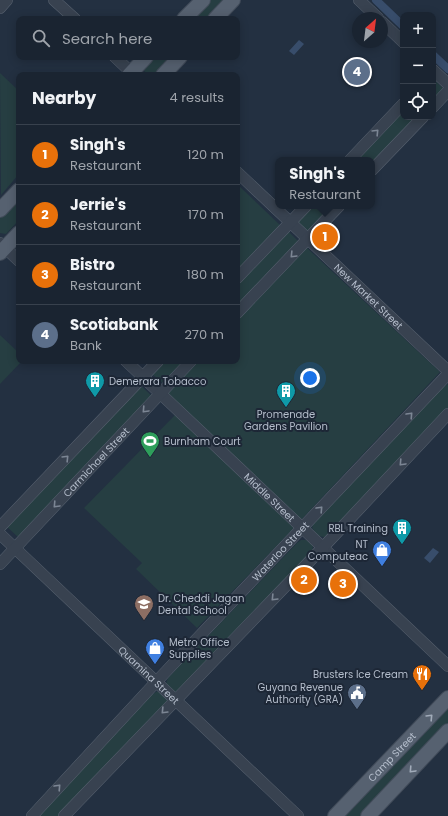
<!DOCTYPE html>
<meta charset="utf-8">
<style>
body{margin:0;font-family:Poppins,sans-serif;background:#232c39;color:#f1f3f6}
.controls{position:absolute;right:12px;top:12px;display:grid;overflow:hidden;border-radius:8px;box-shadow:0 2px 10px #0003}
.controls button{width:36px;height:36px;display:grid;place-items:center;padding:0;border:0;border-bottom:1px solid #38414d;background:#1a2431;color:#f1f3f6;font:20px sans-serif}
.compass{position:absolute;left:352px;top:12px;width:36px;height:36px;border-radius:50%;background:#1a2431;box-shadow:0 2px 10px #0003;rotate:28deg}
.you{position:absolute;left:310px;top:378px;width:14px;height:14px;margin:-10px;border:3px solid #fff;border-radius:50%;background:#1a73e8;box-shadow:0 0 0 6px #1a73e833}
.badge{display:grid;place-items:center;width:26px;height:26px;border-radius:50%;background:#ea580c;color:#fff;font-size:13px;font-weight:700}
.pin{position:absolute;translate:-50% -50%;border:2px solid #fff;box-shadow:0 1px 4px #0006}
.popup{position:absolute;left:275px;top:157px;width:100px;height:52px;box-sizing:border-box;display:grid;place-content:center;border-radius:8px;background:#1a2431;filter:drop-shadow(0 1px 3px #0005);font-size:13px;white-space:nowrap;color:#9fa4ab}
.popup b{font-size:15px;color:#f1f3f6}
.popup::after{content:'';position:absolute;left:50%;top:100%;margin-left:-8px;border:8px solid transparent;border-top-color:#1a2431}
.list{margin:0;padding:0;list-style:none}
h2{display:flex;justify-content:space-between;align-items:center;height:52px;margin:0;padding:0 16px;font-size:17px}
h2 small{font-size:13px;font-weight:400;color:#9fa4ab}
.list li{display:grid;grid-template-columns:26px 1fr auto;gap:12px;align-items:center;box-sizing:border-box;height:60px;padding:0 16px;border-top:1px solid #38414d}
.list b{display:block;font-size:15px;white-space:nowrap}
.list p{margin:0;font-size:13px;white-space:nowrap;color:#9fa4ab}
.list em{font-size:13px;font-style:normal;color:#9fa4ab}
.icon{flex:none;width:22px;height:22px;fill:none;stroke:currentColor;stroke-width:2;stroke-linecap:round;stroke-linejoin:round}
.map{position:relative;flex:none;width:448px;height:816px;overflow:hidden}
.search{position:absolute;background:#1a2431;box-shadow:0 2px 10px #0003;left:16px;top:16px;width:224px;height:44px;display:flex;align-items:center;gap:10px;box-sizing:border-box;padding:0 14px;border-radius:8px;color:#9fa4ab;font-size:15px}
.panel{position:absolute;background:#1a2431;box-shadow:0 2px 10px #0003;left:16px;top:72px;width:224px;height:292px;border-radius:8px}
.map>svg:first-child{display:block}
.green{fill:#263e42}
.water{fill:#384d6b}
.lines{fill:none;stroke-linecap:round;stroke-linejoin:round}
.canal{stroke:#384d6b;stroke-width:8}
.minor-casing{stroke:#56606e;stroke-width:12}
.major-casing{stroke:#414b59;stroke-width:16}
.minor{stroke:#384250;stroke-width:11}
.major{stroke:#566170;stroke-width:14}
.oneway{stroke:#7c8694}
.oneway2{stroke:#a1abb9}
.labels{text-anchor:middle;stroke-width:4;stroke-linejoin:round;paint-order:stroke}
.street-label{font-size:10px;fill:#b4bdcb;stroke:#1d2736}
.poi-label{font-size:10px;fill:#b4bdcb;stroke:#1d2736;text-anchor:start}
</style>
<div class="map">
<svg width="448" height="816" viewBox="0 0 448 816">
<rect width="100%" height="100%" fill="#233041"/>
<path class="green" d="M 208,0 L 228,0 L 210,19 L 189,19 Z
M 152,57 L 174,57 L 157,75 C 151,75 146,75 143,69 Z
M 0,73 L 19,91 L 19,174 L 1,195 Z
M 433,79 L 444,89 L 433,100 Z
M 403,111 L 403,117 L 417,117 L 372,164 L 372,160 L 356,160 Z
M 237,184 L 280,225 L 237,270 Z
M 19,197 L 19,220 L 6,234 L 0,233 L 0,217 Z
M 313,206 L 333,206 L 308,232 L 298,222 Z
M 289,232 L 299,242 L 237,306 L 237,286 Z
M 306,247 L 440,372 L 301,520 L 167,394 L 199,361 L 237,361 L 237,320 Z
M 0,335 L 19,353 L 19,361 L 22,361 L 0,384 Z
M 164,361 L 184,361 L 163,383 L 152,374 Z
M 448,384 L 448,409 L 325,537 C 318,537 316,533 312,528 L 314,522 L 443,387 Z
M 140,385 L 153,397 L 19,538 L 6,526 Z
M 176,414 L 294,528 L 197,628 L 136,569 L 142,563 L 84,508 Z
M 301,540 L 306,540 L 313,545 L 312,553 L 238,631 L 175,693 L 166,684 L 168,678 L 297,543 Z
M 161,691 L 169,701 L 60,816 L 38,816 L 149,697 L 156,692 Z
M 448,706 L 448,728 L 364,816 L 342,816 Z"/>
<path class="water" d="M 299,40 L 304,44 L 294,55 L 289,51 Z
M 433,548 L 439,552 L 430,563 L 424,558 Z"/>
<g class="lines">
<path class="canal" d="M 376,0 L 403,26
M 433,55 L 448,69"/>
<defs>
<g id="minor">
<path d="M 54,0 L 75,19"/>
<path d="M 359,0 L 378,18"/>
<path d="M 0,8 L 7,0"/>
<path d="M 382,22 L 403,42"/>
<path d="M 115,57 L 134,75"/>
<path d="M 433,70 L 448,84"/>
<path d="M 433,107 L 448,91"/>
<path d="M 350,160 L 403,104"/>
<path d="M 372,170 L 423,117"/>
<path id="s1" d="M 237,172 L 448,371"/>
<path d="M 0,243 L 19,261"/>
<path d="M 237,278 L 306,206"/>
<path d="M 237,313 L 339,206"/>
<path id="s2" d="M 126,361 L 448,666"/>
<path d="M 0,527 L 158,361"/>
<path id="s3" d="M 0,534 L 298,816"/>
<path id="s4" d="M 0,564 L 191,361"/>
<path id="s5" d="M 32,816 L 156,682 L 448,374"/>
<path d="M 64,816 L 330,540 L 448,414"/>
</g>
<g id="major">
<path d="M 184,19 L 203,0"/>
<path d="M 215,19 L 233,0"/>
<path d="M 129,75 L 146,57"/>
<path d="M 163,75 L 180,57"/>
<path d="M 0,210 L 19,190"/>
<path d="M 0,253 L 19,233"/>
<path id="s6" d="M 335,816 L 448,698"/>
<path d="M 368,816 L 448,731"/>
</g>
</defs>
<use href="#minor" class="minor-casing"/>
<use href="#major" class="major-casing"/>
<use href="#minor" class="minor"/>
<use href="#major" class="major"/>
</g>
<defs><path id="oneway-chevron" d="M-2-3.5L2.5 0L-2 3.5" fill="none" stroke-width="1.6" stroke-linecap="round" stroke-linejoin="round"/></defs>
<g class="oneway">
<use href="#oneway-chevron" transform="translate(376 132) rotate(-46)"/>
<use href="#oneway-chevron" transform="translate(293 255) rotate(134)"/>
<use href="#oneway-chevron" transform="translate(145 410) rotate(133)"/>
<use href="#oneway-chevron" transform="translate(410 415) rotate(-47)"/>
<use href="#oneway-chevron" transform="translate(66 458) rotate(-46)"/>
<use href="#oneway-chevron" transform="translate(402 463) rotate(133)"/>
<use href="#oneway-chevron" transform="translate(56 505) rotate(133)"/>
<use href="#oneway-chevron" transform="translate(320 509) rotate(-47)"/>
<use href="#oneway-chevron" transform="translate(274 598) rotate(134)"/>
<use href="#oneway-chevron" transform="translate(164 711) rotate(134)"/>
<use href="#oneway-chevron" transform="translate(58 787) rotate(-47)"/>
</g>
<g class="oneway2">
<use href="#oneway-chevron" transform="translate(430 717) rotate(-46)"/>
<use href="#oneway-chevron" transform="translate(412 770) rotate(133)"/>
</g>
<defs>
<symbol id="building-pin" viewBox="-11 -11 22 30"><path d="M0 17L-7.5 6A9.5 9.5 0 1 1 7.5 6Z" fill="#0f9aa8" stroke="#1d2736"/><path d="M-4-6H4V6H1V3H-1V6H-4ZM-2.5-4.3h1.7v1.8h-1.7ZM.8-4.3h1.7v1.8H.8ZM-2.5-1h1.7V.8h-1.7ZM.8-1h1.7V.8H.8Z" fill="#fff"/></symbol>
<symbol id="stadium-pin" viewBox="-11 -11 22 30"><path d="M0 17L-7.5 6A9.5 9.5 0 1 1 7.5 6Z" fill="#2e9e5b" stroke="#1d2736"/><path d="M0-5a6.5 5 0 1 0 0 10a6.5 5 0 1 0 0-10ZM-3.5-1.8h7v3.6h-7Z" fill="#fff"/></symbol>
<symbol id="shop-pin" viewBox="-11 -11 22 30"><path d="M0 17L-7.5 6A9.5 9.5 0 1 1 7.5 6Z" fill="#3f7fe0" stroke="#1d2736"/><path d="M-5-2.5h2.3a2.7 3.5 0 0 1 5.4 0H5L5.5 6h-11ZM-1.5-2.5h3a1.5 2.3 0 0 0-3 0Z" fill="#fff"/></symbol>
<symbol id="school-pin" viewBox="-11 -11 22 30"><path d="M0 17L-7.5 6A9.5 9.5 0 1 1 7.5 6Z" fill="#8d6e63" stroke="#1d2736"/><path d="M0-5L7-2L0 1L-7-2ZM-4 1L0 2.5L4 1V4Q0 6-4 4Z" fill="#fff"/></symbol>
<symbol id="restaurant-pin" viewBox="-11 -11 22 30"><path d="M0 17L-7.5 6A9.5 9.5 0 1 1 7.5 6Z" fill="#e8710a" stroke="#1d2736"/><path d="M-5-6h1v4h1v-4h1v4h1v-4h1v5L-1.5 .5V6h-2V.5L-5-1ZM5-6V6H3V1.5H1.5Q1.5-4 5-6Z" fill="#fff"/></symbol>
<symbol id="civic-pin" viewBox="-11 -11 22 30"><path d="M0 17L-7.5 6A9.5 9.5 0 1 1 7.5 6Z" fill="#5c6f8a" stroke="#1d2736"/><path d="M-.6-6.5H3V-4.5H.6V-3L4-1V1h2V6H-6V1h2V-1L-.6-3ZM-1.2 2.5V6h2.4V2.5Z" fill="#fff"/></symbol>
</defs>
<g fill-rule="evenodd">
<use href="#building-pin" x="84" y="370" width="22" height="30"/>
<use href="#building-pin" x="275" y="380" width="22" height="30"/>
<use href="#stadium-pin" x="139" y="430" width="22" height="30"/>
<use href="#building-pin" x="391" y="517" width="22" height="30"/>
<use href="#shop-pin" x="371" y="539" width="22" height="30"/>
<use href="#school-pin" x="133" y="593" width="22" height="30"/>
<use href="#shop-pin" x="144" y="637" width="22" height="30"/>
<use href="#restaurant-pin" x="411" y="663" width="22" height="30"/>
<use href="#civic-pin" x="346" y="682" width="22" height="30"/>
</g>
<g class="labels">
<g class="street-label">
<text dy="4" stroke="none"><textPath href="#s1" startOffset="181">New Market Street</textPath></text>
<text dy="4" stroke="none"><textPath href="#s4" startOffset="140">Carmichael Street</textPath></text>
<text dy="4" stroke="none"><textPath href="#s2" startOffset="198">Middle Street</textPath></text>
<text dy="4" stroke="none"><textPath href="#s5" startOffset="363">Waterloo Street</textPath></text>
<text dy="4" stroke="none"><textPath href="#s3" startOffset="205">Quamina Street</textPath></text>
<text dy="4" stroke="none"><textPath href="#s6" startOffset="82">Camp Street</textPath></text>
</g>
<g class="poi-label">
<text x="109" y="385">Demerara Tobacco</text>
<text x="286" y="418" text-anchor="middle">Promenade<tspan x="286" dy="12">Gardens Pavilion</tspan></text>
<text x="164" y="445">Burnham Court</text>
<text x="388" y="532" text-anchor="end">RBL Training</text>
<text x="368" y="548" text-anchor="end">NT<tspan x="368" dy="12">Computeac</tspan></text>
<text x="158" y="602">Dr. Cheddi Jagan<tspan x="158" dy="12">Dental School</tspan></text>
<text x="169" y="646">Metro Office<tspan x="169" dy="12">Supplies</tspan></text>
<text x="408" y="678" text-anchor="end">Brusters Ice Cream</text>
<text x="343" y="691" text-anchor="end">Guyana Revenue<tspan x="343" dy="12">Authority (GRA)</tspan></text>
</g>
</g>
</svg>
<div class="controls">
<button>+</button>
<button>−</button>
<button><svg class="icon" aria-label="locate" viewBox="0 0 24 24"><circle cx="12" cy="12" r="6"/><path d="M12 2v4M12 18v4M2 12h4M18 12h4"/></svg></button>
</div>
<svg class="compass" viewBox="-18 -18 36 36"><path d="M0-13l5 13h-10z" fill="#e53935"/><path d="M0 13l5-13h-10z" fill="#9fa4ab"/></svg>
<div class="you"></div>
<div class="pin badge" style="left:325px;top:237px;background:#e8710a">1</div>
<div class="popup"><b>Singh's</b>Restaurant</div>
<div class="pin badge" style="left:304px;top:580px;background:#e8710a">2</div>
<div class="pin badge" style="left:343px;top:584px;background:#e8710a">3</div>
<div class="pin badge" style="left:357px;top:72px;background:#5c6f8a">4</div>
<div class="search"><svg class="icon" aria-label="search" viewBox="0 0 24 24"><circle cx="10" cy="10" r="6"/><path d="M15 15l6 6"/></svg>Search here</div>
<section class="panel">
<h2>Nearby<small>4 results</small></h2>
<ul class="list">
<li><span class="badge" style="background:#e8710a">1</span><div><b>Singh's</b><p>Restaurant</p></div><em>120 m</em></li>
<li><span class="badge" style="background:#e8710a">2</span><div><b>Jerrie's</b><p>Restaurant</p></div><em>170 m</em></li>
<li><span class="badge" style="background:#e8710a">3</span><div><b>Bistro</b><p>Restaurant</p></div><em>180 m</em></li>
<li><span class="badge" style="background:#5c6f8a">4</span><div><b>Scotiabank</b><p>Bank</p></div><em>270 m</em></li>
</ul>
</section>
</div>
